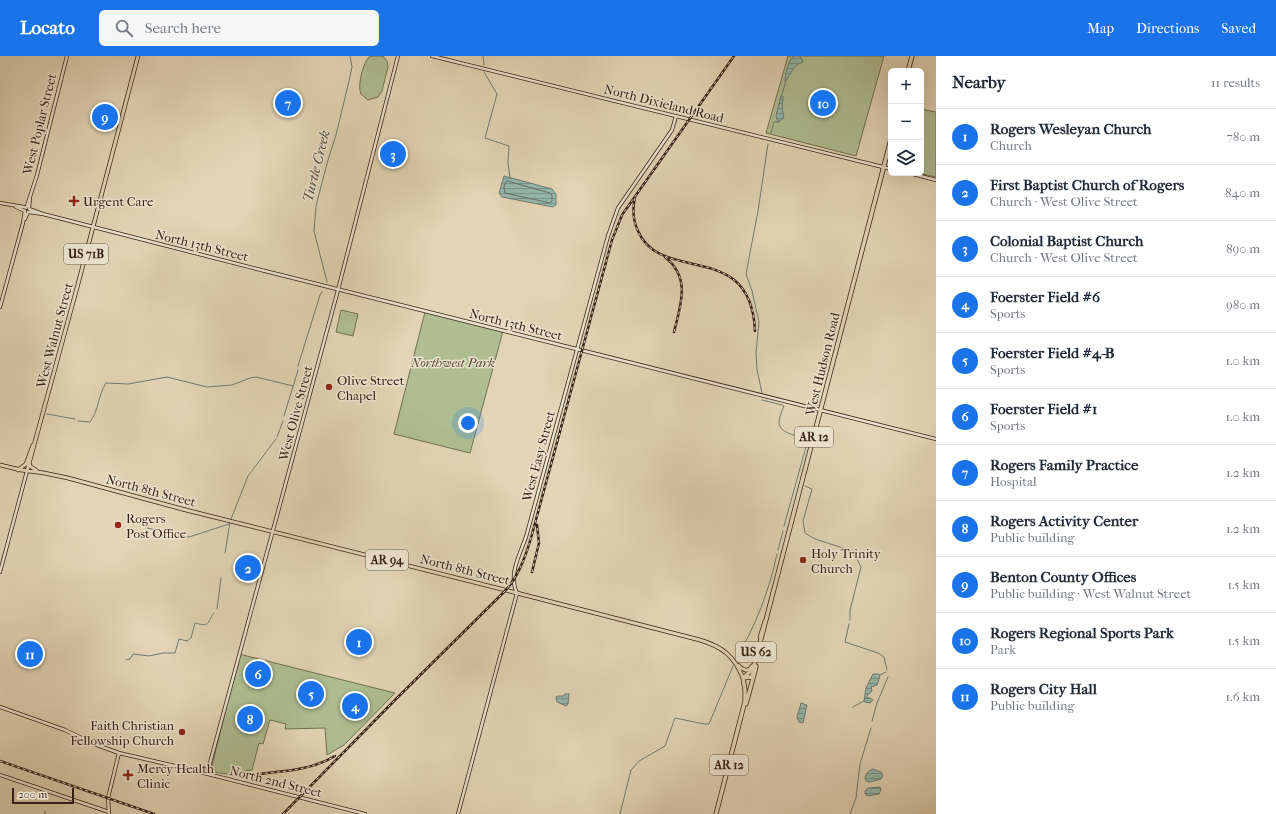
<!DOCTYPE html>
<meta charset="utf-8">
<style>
body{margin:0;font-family:"IM FELL French Canon",serif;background:#f6f6f7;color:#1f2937}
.controls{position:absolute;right:12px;top:12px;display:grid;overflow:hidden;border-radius:6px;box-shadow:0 4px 16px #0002}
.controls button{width:36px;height:36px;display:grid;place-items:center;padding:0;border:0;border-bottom:1px solid #e0e1e3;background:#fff;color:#1f2937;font:20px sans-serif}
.scale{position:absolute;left:12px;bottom:10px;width:62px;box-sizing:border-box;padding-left:4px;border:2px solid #372016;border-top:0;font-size:11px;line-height:14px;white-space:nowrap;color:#372016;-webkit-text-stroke:3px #ece3cf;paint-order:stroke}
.you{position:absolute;left:468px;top:367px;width:14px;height:14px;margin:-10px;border:3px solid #fff;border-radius:50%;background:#1a73e8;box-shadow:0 0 0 6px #1a73e833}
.badge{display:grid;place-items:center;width:26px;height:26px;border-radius:50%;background:#1a73e8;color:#fff;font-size:13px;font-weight:700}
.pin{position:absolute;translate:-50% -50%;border:2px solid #fff;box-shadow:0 1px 4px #0006}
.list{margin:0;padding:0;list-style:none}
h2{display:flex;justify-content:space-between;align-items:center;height:52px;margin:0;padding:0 16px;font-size:17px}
h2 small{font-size:13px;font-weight:400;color:#747a83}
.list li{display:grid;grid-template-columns:26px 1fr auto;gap:12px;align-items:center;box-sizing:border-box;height:56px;padding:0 16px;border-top:1px solid #e0e1e3}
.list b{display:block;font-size:15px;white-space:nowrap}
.list p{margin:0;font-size:13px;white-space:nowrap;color:#747a83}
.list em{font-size:13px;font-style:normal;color:#747a83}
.icon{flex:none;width:22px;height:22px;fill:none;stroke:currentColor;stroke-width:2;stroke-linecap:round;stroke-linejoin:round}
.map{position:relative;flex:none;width:936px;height:758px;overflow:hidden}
header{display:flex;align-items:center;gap:24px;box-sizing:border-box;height:56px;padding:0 20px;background:#1a73e8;color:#fff}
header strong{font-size:19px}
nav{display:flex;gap:22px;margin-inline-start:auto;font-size:14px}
.search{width:280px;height:36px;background:#f6f6f7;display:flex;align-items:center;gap:10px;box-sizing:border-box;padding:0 14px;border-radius:6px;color:#747a83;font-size:15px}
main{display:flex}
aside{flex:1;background:#fff}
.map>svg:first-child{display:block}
.park{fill:#aebe92;stroke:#726f54}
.water{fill:url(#water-rules);stroke:#6f7b71}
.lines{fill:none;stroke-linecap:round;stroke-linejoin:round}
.shore{stroke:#666c62;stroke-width:1}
.stream{stroke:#6f7b71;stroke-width:1}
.secondary-casing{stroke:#372016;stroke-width:4}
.primary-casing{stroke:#372016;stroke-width:4.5}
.highway-casing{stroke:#372016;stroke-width:5}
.secondary{stroke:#ece3cf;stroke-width:2.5}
.primary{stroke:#e2d4b5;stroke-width:3}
.highway{stroke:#e2d4b5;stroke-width:3.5}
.rail-casing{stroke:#372016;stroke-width:2.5}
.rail{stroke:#ece3cf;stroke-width:1;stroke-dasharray:3;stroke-linecap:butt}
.poi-dot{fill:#8f2418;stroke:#ece3cf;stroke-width:1.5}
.labels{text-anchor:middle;stroke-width:3;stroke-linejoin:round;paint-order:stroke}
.shield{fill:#ece3cf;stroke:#6d5a4e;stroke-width:1}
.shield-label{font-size:12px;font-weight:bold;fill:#372016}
.street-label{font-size:13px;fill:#372016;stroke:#ece3cf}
.poi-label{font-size:13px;fill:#372016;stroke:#ece3cf;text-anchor:start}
.park-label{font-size:13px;font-style:italic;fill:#554835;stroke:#ece3cf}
.water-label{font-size:14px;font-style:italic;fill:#4e463c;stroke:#ece3cf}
</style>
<header>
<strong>Locato</strong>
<div class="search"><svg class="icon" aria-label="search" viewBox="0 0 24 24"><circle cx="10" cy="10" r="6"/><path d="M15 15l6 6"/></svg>Search here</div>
<nav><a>Map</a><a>Directions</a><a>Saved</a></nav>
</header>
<main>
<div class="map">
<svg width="936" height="758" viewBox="0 0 936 758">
<defs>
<pattern id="water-rules" width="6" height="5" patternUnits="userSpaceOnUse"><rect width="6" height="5" fill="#95b8ae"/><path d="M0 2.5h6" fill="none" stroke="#7a958d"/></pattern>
</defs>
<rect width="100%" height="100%" fill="#e2d4b5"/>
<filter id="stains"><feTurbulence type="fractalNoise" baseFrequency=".005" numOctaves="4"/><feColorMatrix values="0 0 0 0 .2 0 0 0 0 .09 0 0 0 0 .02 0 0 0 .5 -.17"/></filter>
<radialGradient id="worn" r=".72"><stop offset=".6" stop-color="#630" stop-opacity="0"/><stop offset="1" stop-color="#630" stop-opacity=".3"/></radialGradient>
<path class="park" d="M 370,0 L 383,0 L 387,5 L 388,11 L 382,35 L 378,41 L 368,44 L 361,38 C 357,30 363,6 370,0 Z
M 788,0 L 884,0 L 856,100 L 766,77 Z
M 921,53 L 936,56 L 936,121 L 918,117 L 921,117 Z
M 341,254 L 358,258 L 353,280 L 336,276 Z
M 425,256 L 503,275 L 470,397 L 394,378 Z
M 239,598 L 395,637 L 344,689 L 327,699 L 325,672 L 285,673 L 286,668 L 270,664 L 263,688 L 259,687 L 252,714 L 227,718 L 213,716 L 211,714 Z"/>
<path class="water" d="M 794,0 L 800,0 L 803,6 C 793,9 791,18 785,26 C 785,18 788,5 794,0 Z
M 781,40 L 783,40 L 782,52 L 784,62 L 778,66 L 776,60 Z
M 504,120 L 552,133 L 556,138 L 556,149 L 553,151 L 502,141 L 499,137 Z
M 873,618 L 879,618 L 880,620 L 877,629 L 871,631 L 872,635 L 867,640 L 867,642 L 870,642 L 873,644 L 870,647 L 865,646 L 864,645 L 866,632 Z
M 565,638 L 569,638 L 568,648 L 566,650 L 557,646 L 556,642 L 557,640 L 563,640 Z
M 801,647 L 807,649 L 803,667 L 799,666 L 797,661 Z
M 873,713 L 881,716 L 883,719 L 881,723 L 870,726 L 866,725 L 865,722 C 866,717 868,715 873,713 Z
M 880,731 L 881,734 L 879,738 L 868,740 L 865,738 L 865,735 L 868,732 Z"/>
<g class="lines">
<path class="shore" d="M 507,125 L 550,137 L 552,139 L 552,145 L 550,147 L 505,137 L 504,131 Z"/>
<path class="stream" d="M 483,0 L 484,9
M 484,16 L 497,38 L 485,82 L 509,90 L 508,107 L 510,121
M 781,41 L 786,25
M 771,77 L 774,66 L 778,66
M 327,226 L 314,175 L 316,150 L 328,104 L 336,79 L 349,25 L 352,11 L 350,0
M 298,310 L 320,239 L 322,236
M 762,337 L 757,314 L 756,297 L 759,266 L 752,235 L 746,218 L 758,155 L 768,88
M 762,344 L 782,349 L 784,350 C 782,355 779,361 779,366 C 779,378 798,379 805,383 L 807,387 L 784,470
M 47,358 L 75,363
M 284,360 L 298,314
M 78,365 L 90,366 C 99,354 98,339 106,327 L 128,328 L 167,321 L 207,331 L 232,329 L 250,322 L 256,321 L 293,330
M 277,381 L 283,365
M 805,430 L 812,433 L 803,465 L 805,477 L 815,483 L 846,493 L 856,501 L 861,511 L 850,554 L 850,564
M 231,463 L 248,420 L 276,383
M 147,472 L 189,481 L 229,468
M 778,494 L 783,475
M 225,497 L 230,466
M 217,553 L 221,522
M 849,568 L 845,586 L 878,597 L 884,601 L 887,614
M 737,601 C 756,569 769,535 777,498
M 126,604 L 130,603 L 133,598 L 149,600 L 163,597 L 175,597 L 179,583 L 187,585 L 191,582 L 195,567 C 210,571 206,568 214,557
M 880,619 L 886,616
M 853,651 L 864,645
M 872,665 L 877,647 L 888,621
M 45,755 L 45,758
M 620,758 L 631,714 L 639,705 L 665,690 L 675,662 L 704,668 L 709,668 L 733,610
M 850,758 L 856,742 L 860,708 L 871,672"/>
<defs>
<path id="secondary" d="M 432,0 L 891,113
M 909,117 L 936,124
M 30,140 L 29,153 L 43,158 L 257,213 L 936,383
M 0,147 L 24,151 L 26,152 L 27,150 L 37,119 L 67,0
M 25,163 L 28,156 L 43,158
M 0,251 L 23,167 L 25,155 L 16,151
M 0,516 L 27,415
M 0,651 L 65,674 L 94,688 L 119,697 L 188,713 L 365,758
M 207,718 L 338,234 L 398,0
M 0,719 L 109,756
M 109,758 L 108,742 L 119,697
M 458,758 L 517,537 C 508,519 520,498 526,481 L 608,180 L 618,152 L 672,74 L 676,60"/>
<path id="primary" d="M 29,406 L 30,410 L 37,415
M 0,409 L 21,414 L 44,417 L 68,422 L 182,453 L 517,537 L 700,584 C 723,591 734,600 743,622
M 18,414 L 26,408 L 33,389
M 27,415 L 78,228 L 138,0
M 760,581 L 765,565
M 738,609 C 743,614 748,617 752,610"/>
<path id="highway" d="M 908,15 L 912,0
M 743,622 L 752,614 L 755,606 L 891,83
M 743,622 L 751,621 L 755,615 L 756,610
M 746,648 L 755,615
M 716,758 L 745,645 L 745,634 L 743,622"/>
</defs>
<use href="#secondary" class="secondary-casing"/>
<use href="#primary" class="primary-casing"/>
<use href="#highway" class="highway-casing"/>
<use href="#secondary" class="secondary"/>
<use href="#primary" class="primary"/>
<use href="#highway" class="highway"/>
<defs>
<path id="rail" d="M 635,142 C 632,154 633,164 638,175 C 661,229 751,182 755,275
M 665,201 C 691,222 681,248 674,276
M 532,516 L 539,487 L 537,469
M 0,705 L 154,758
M 259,718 C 285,715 312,714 335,700
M 283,758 L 396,643 L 503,537 C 518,522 525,502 531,482 L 612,184 L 622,159 L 734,0"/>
</defs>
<use href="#rail" class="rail-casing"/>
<use href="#rail" class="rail"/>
</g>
<g class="poi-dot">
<path d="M72 139h4v4h4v4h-4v4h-4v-4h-4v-4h4z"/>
<circle cx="329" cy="331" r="4"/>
<circle cx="118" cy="469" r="4"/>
<circle cx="803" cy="504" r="4"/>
<circle cx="182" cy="676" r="4"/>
<path d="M126 713h4v4h4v4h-4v4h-4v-4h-4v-4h4z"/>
</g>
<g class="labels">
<g class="shield">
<rect x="64" y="188" width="44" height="20" rx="3"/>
<rect x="795" y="371" width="38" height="20" rx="3"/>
<rect x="366" y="494" width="42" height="20" rx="3"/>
<rect x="736" y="586" width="40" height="20" rx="3"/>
<rect x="710" y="699" width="38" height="20" rx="3"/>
</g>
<g class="shield-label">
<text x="86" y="202">US 71B</text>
<text x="814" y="385">AR 12</text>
<text x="387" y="508">AR 94</text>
<text x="756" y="600">US 62</text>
<text x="729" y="713">AR 12</text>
</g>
<g class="street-label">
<text transform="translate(664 47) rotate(14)" y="5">North Dixieland Road</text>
<text transform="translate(39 68) rotate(-76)" y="5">West Poplar Street</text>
<text transform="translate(202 189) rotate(14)" y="5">North 13th Street</text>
<text transform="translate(516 268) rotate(14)" y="5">North 13th Street</text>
<text transform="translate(54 279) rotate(-75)" y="5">West Walnut Street</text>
<text transform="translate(822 308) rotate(-76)" y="5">West Hudson Road</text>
<text transform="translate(295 357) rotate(-75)" y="5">West Olive Street</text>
<text transform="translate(538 400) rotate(-75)" y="5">West Easy Street</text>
<text transform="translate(151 434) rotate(15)" y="5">North 8th Street</text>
<text transform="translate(465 513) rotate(14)" y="5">North 8th Street</text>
<text transform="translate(276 725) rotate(14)" y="5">North 2nd Street</text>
</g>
<g class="poi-label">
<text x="83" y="150">Urgent Care</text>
<text x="337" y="329">Olive Street<tspan x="337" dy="15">Chapel</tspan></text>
<text x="126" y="467">Rogers<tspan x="126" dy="15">Post Office</tspan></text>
<text x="811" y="502">Holy Trinity<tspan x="811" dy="15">Church</tspan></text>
<text x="174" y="674" text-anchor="end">Faith Christian<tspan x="174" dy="15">Fellowship Church</tspan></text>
<text x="137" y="717">Mercy Health<tspan x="137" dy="15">Clinic</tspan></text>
</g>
<g class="park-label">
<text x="453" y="311">Northwest Park</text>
</g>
<g class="water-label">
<text transform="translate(316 110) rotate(-76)" y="5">Turtle Creek</text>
</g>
</g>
<rect width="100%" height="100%" filter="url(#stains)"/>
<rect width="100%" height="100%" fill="url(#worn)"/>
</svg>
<div class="controls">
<button>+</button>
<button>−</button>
<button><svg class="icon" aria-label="layers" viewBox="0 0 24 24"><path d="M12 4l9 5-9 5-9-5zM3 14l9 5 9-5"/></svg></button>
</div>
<div class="scale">200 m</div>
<div class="you"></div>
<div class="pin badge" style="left:359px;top:586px">1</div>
<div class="pin badge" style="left:248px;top:512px">2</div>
<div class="pin badge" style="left:393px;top:98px">3</div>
<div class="pin badge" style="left:355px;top:650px">4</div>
<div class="pin badge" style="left:311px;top:638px">5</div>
<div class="pin badge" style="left:258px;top:618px">6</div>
<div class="pin badge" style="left:288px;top:47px">7</div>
<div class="pin badge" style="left:250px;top:663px">8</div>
<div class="pin badge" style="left:105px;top:61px">9</div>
<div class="pin badge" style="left:823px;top:47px">10</div>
<div class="pin badge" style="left:30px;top:598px">11</div>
</div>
<aside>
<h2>Nearby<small>11 results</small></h2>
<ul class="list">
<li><span class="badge">1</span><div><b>Rogers Wesleyan Church</b><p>Church</p></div><em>780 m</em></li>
<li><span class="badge">2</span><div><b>First Baptist Church of Rogers</b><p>Church · West Olive Street</p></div><em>840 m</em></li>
<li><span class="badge">3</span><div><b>Colonial Baptist Church</b><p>Church · West Olive Street</p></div><em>890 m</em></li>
<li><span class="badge">4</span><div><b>Foerster Field #6</b><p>Sports</p></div><em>980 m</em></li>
<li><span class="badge">5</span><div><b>Foerster Field #4-B</b><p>Sports</p></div><em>1.0 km</em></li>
<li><span class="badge">6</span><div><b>Foerster Field #1</b><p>Sports</p></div><em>1.0 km</em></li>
<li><span class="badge">7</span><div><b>Rogers Family Practice</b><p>Hospital</p></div><em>1.2 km</em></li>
<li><span class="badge">8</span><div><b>Rogers Activity Center</b><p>Public building</p></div><em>1.2 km</em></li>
<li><span class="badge">9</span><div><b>Benton County Offices</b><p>Public building · West Walnut Street</p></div><em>1.5 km</em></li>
<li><span class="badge">10</span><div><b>Rogers Regional Sports Park</b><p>Park</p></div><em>1.5 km</em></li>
<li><span class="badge">11</span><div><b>Rogers City Hall</b><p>Public building</p></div><em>1.6 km</em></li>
</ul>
</aside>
</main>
